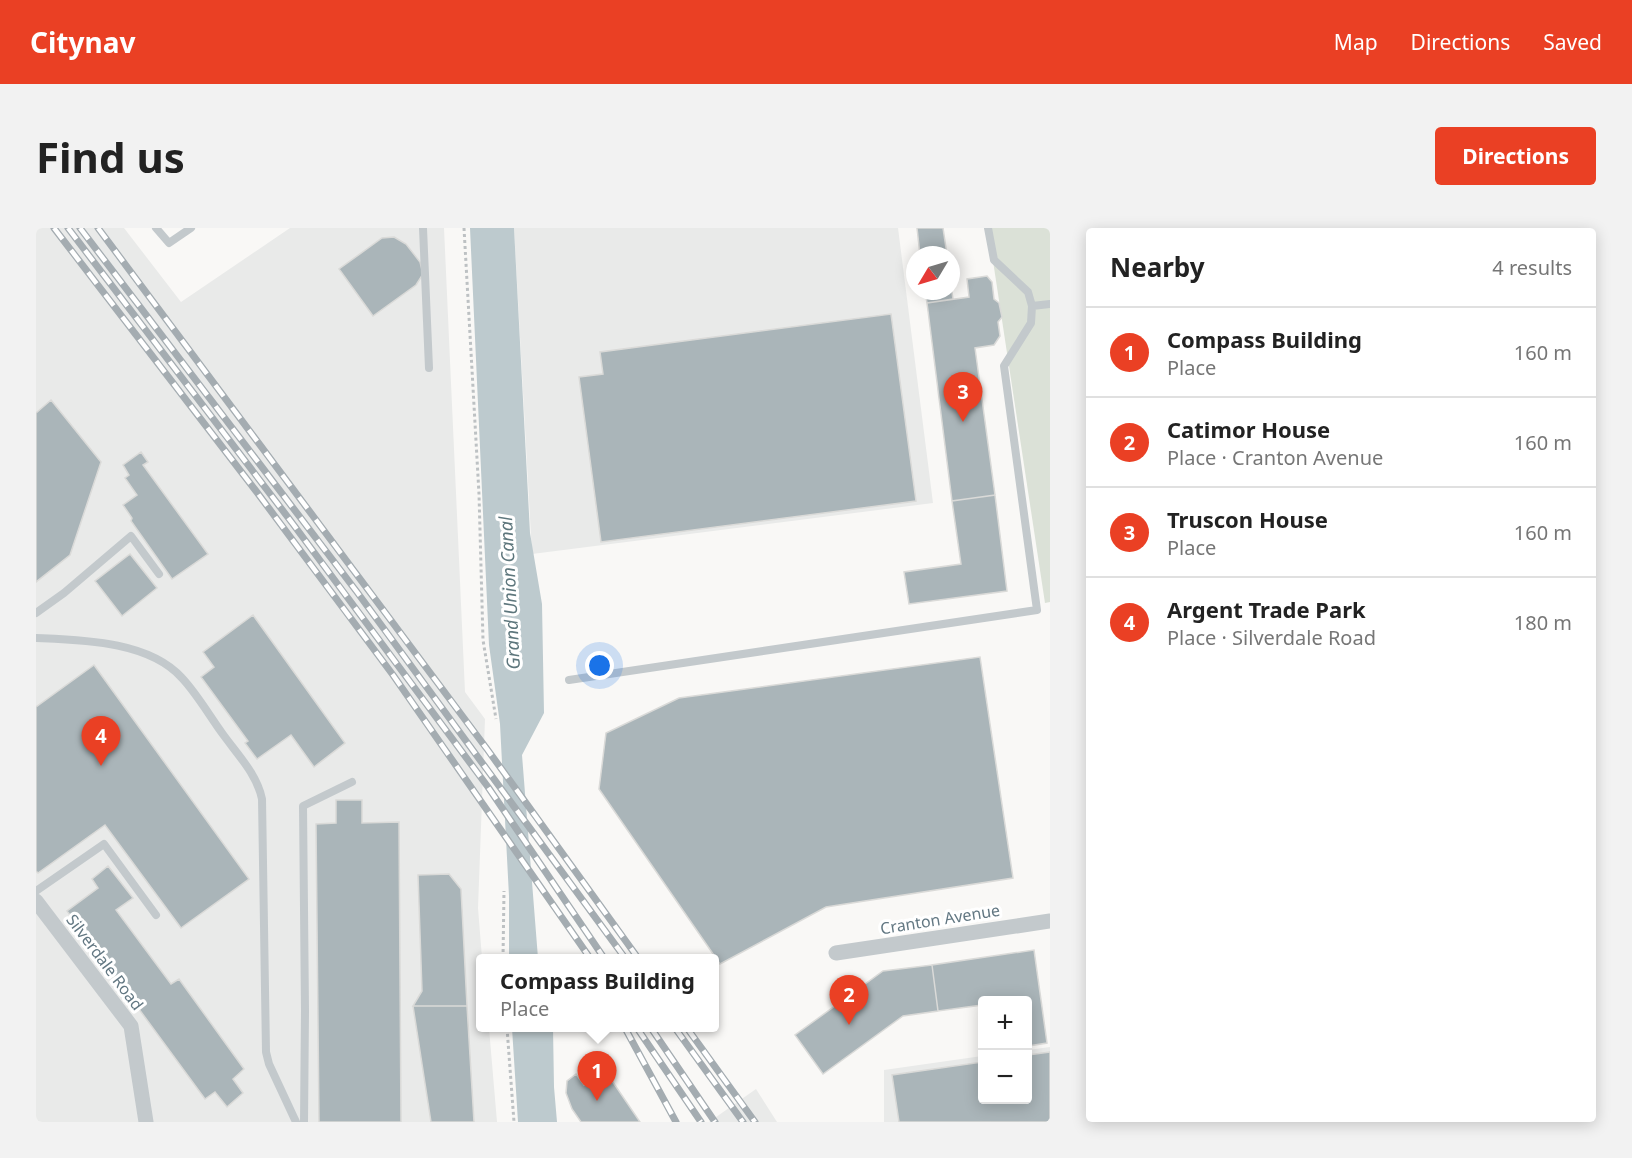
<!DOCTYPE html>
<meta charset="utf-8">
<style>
body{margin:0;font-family:"Noto Sans",sans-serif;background:#f2f2f2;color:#222}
.controls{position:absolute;right:18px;bottom:18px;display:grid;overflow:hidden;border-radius:6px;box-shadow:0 3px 15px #0003}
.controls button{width:54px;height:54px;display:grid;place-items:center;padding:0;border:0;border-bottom:2px solid #e0e0e0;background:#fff;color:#222;font:30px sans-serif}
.compass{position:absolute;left:870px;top:18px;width:54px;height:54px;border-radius:50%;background:#fff;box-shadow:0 3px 15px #0003;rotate:232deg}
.you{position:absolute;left:564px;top:438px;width:21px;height:21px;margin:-15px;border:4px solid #fff;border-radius:50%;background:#1a73e8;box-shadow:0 0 0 9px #1a73e833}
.badge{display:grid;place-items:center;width:39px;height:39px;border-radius:50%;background:#ea4024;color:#fff;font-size:20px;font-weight:700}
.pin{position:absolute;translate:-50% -50px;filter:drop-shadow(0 2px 3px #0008)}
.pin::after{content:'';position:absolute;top:32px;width:21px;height:18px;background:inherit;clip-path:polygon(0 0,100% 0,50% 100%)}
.popup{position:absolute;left:440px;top:726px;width:243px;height:78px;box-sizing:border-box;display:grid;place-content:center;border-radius:6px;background:#fff;filter:drop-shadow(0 2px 4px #0005);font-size:20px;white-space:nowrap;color:#767676}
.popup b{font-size:22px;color:#222}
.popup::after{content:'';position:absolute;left:50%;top:100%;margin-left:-12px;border:12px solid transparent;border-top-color:#fff}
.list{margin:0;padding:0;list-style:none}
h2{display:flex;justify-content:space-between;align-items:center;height:78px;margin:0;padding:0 24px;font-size:26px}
h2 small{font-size:20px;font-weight:400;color:#767676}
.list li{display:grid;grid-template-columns:39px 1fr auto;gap:18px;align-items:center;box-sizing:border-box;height:90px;padding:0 24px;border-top:2px solid #e0e0e0}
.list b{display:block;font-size:22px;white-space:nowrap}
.list p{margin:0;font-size:20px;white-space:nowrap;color:#767676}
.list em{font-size:20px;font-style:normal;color:#767676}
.map{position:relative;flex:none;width:1014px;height:894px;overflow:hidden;border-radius:6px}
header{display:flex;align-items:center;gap:36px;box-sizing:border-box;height:84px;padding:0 30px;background:#ea4024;color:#fff}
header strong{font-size:28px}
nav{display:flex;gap:33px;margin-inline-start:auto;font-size:21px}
.intro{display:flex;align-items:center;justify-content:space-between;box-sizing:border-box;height:144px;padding:0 36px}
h1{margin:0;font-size:42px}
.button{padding:15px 27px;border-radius:6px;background:#ea4024;color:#fff;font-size:21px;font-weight:700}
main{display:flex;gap:36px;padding:0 36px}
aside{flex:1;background:#fff;border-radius:6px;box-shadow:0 3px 15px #0003}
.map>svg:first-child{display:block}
.built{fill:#e9eae9}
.green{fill:#dbe1d7}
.water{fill:#bdcace}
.building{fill:#aab5b9;stroke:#dadad8;stroke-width:1.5}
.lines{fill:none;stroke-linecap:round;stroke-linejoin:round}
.path{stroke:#bdc1c3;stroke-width:3;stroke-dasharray:3 3;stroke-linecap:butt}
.lane{stroke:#c3c9cc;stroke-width:8}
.street{stroke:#c3c9cc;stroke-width:15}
.rail-casing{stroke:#a4acb1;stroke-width:7}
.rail{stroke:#fff;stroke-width:4.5;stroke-dasharray:14;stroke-linecap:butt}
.labels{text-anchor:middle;stroke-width:6;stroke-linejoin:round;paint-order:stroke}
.street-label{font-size:16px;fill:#627782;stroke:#fff}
.water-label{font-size:18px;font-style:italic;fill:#5d767c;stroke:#fff}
</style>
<header>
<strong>Citynav</strong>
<nav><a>Map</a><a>Directions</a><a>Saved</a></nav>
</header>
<div class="intro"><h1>Find us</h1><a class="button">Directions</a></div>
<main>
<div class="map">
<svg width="1014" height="894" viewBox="0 0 1014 894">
<rect width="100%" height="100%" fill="#f9f8f6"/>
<path class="built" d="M 0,0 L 88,0 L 145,74 L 254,0 L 408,0 L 429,464 L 449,491 L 442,680 L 446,730 L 444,730 L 444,800 L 453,800 L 461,894 L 0,894 Z
M 478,0 L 862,0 L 897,275 L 496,326 Z
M 1014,819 L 1014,894 L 848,894 L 848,842 L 946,828 L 946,872 L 992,872 L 992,822 Z
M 720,861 L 741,894 L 673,894 Z"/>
<path class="green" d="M 952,0 L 1014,0 L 1014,374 L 1009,375 Z"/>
<path class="water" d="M 434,0 L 478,0 L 494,305 L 506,376 L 508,485 L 486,527 L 502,730 L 473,730 L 473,668 L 464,496 L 453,417 Z
M 476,800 L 517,800 L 518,859 L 521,894 L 482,894 Z"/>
<path class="building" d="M 881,0 L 907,0 L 911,27 L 884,27 Z
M 358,9 L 370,16 L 384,34 L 387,46 L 380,57 L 337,88 L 303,41 L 346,10 Z
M 951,48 L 956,54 L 958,71 L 963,75 L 966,89 L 962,94 L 964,108 L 958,117 L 939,120 L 959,267 L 916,273 L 891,75 L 933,69 L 931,51 Z
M 915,58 L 917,71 L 891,75 L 889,63 L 915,63 Z
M 855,86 L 880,273 L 565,314 L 543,149 L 567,146 L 564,124 Z
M 15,172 L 65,234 L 34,327 L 0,354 L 0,185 Z
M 105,224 L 112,234 L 107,237 L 172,326 L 136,351 L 95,293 L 96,290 L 87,277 L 101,267 L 89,250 L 93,247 L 87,237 Z
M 959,267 L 971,363 L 873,376 L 868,344 L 925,336 L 916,273 Z
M 94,326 L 121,360 L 86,388 L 59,353 Z
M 217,387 L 309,515 L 278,539 L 255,507 L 221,531 L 209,515 L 212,513 L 165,449 L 178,439 L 167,424 Z
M 944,429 L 977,650 L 790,679 L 684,736 L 563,561 L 570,505 L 643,470 Z
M 58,437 L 213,651 L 145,700 L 69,597 L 2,645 L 0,643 L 0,479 Z
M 300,572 L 326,572 L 326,595 L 363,594 L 365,894 L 283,894 L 280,596 L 300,595 Z
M 72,638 L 97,670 L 80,682 L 135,756 L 143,751 L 208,841 L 197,851 L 207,865 L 191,879 L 179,864 L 169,871 L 31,683 L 62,660 L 56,651 Z
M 413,646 L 425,661 L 431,778 L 377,778 L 386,763 L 382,647 Z
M 998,722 L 1011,815 L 992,818 L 992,772 L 946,772 L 946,777 L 902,783 L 896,737 Z
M 896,737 L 902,783 L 867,788 L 787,846 L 759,807 L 847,743 Z
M 377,778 L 431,778 L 438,894 L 395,894 Z
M 1014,824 L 1014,894 L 863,894 L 856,847 L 946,834 L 946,872 L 992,872 L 992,827 Z
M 566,838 L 604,894 L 545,894 L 536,881 L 530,865 L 531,853 L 540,846 L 548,857 L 550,855 L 548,851 Z"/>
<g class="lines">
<path class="path" d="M 428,0 L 443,266 L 447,412 L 460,491
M 467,730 L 468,663
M 471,800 L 478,894"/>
<path class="lane" d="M 120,0 L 133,15 L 155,0
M 387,0 L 393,140
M 996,78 L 1014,76
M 0,385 L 28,365 L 95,308 L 123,346
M 0,410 C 46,412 113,413 146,450 C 161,466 173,487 186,505 C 201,526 221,546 226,571 L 230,824 L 233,836 L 260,894
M 533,452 L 1001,382 L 968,138 L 995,95 L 996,78 L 992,64 L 958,32 L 952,0
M 0,663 L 68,616 L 120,687
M 268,894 L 269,783 L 267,578 L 316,554"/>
<path class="street" d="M 0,673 L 95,798 L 110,894
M 800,725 L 1014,693"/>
<defs>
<path id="rail" d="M 18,0 L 220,263 L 357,447 L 554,730
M 32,0 L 257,296 L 452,559 L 568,730
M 44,0 L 321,364 L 589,730
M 62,0 L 451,521 L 602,730
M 589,800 L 640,894
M 601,800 L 665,894
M 615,800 L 679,894
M 639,800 L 707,894
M 651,800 L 719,894"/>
</defs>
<use href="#rail" class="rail-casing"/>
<use href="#rail" class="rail"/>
</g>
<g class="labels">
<g class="street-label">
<text transform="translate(904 691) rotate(-9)" y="6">Cranton Avenue</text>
<text transform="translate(69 734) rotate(53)" y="6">Silverdale Road</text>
</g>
<g class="water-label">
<text transform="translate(474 365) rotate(-93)" y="6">Grand Union Canal</text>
</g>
</g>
</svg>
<div class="controls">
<button>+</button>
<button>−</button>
</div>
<svg class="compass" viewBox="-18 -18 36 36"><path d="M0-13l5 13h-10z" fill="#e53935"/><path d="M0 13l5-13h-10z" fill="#767676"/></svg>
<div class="you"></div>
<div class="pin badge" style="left:561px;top:873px">1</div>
<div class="popup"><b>Compass Building</b>Place</div>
<div class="pin badge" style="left:813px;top:797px">2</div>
<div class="pin badge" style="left:927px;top:194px">3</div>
<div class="pin badge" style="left:65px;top:538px">4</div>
</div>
<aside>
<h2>Nearby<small>4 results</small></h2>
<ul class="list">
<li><span class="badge">1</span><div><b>Compass Building</b><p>Place</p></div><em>160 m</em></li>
<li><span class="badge">2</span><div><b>Catimor House</b><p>Place · Cranton Avenue</p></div><em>160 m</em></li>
<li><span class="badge">3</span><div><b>Truscon House</b><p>Place</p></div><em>160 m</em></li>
<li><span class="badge">4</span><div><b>Argent Trade Park</b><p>Place · Silverdale Road</p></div><em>180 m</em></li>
</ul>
</aside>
</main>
